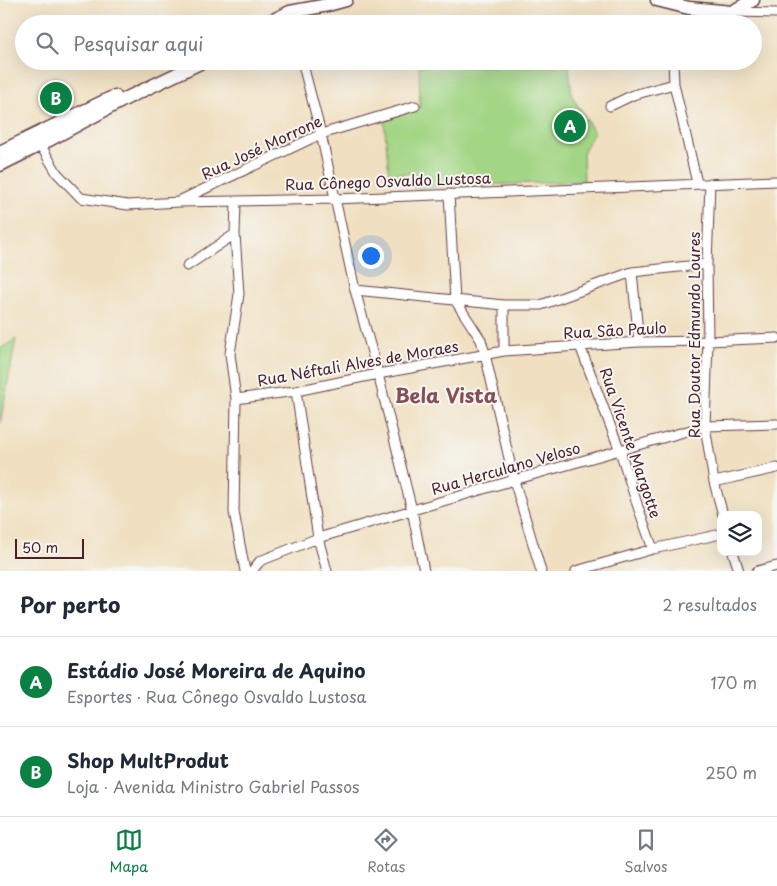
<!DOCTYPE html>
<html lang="pt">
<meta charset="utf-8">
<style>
body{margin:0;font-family:"Playpen Sans",sans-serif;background:#f6f6f7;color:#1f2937}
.controls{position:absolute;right:15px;bottom:15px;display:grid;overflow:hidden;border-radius:10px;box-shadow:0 5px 20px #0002}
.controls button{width:45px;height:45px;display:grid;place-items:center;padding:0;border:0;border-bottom:1px solid #e0e1e3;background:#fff;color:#1f2937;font:25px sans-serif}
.scale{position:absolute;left:15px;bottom:12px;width:69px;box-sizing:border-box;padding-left:5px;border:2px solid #4a1f2b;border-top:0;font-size:14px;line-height:18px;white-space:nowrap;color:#4a1f2b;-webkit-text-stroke:4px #f6f6f2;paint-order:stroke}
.you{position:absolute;left:370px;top:255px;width:18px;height:18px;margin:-12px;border:4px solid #fff;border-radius:50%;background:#1a73e8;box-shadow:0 0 0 8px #1a73e833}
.badge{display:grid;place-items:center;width:32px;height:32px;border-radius:50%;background:#0b8043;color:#fff;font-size:16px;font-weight:700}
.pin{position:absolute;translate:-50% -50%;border:2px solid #fff;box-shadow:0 1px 5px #0006}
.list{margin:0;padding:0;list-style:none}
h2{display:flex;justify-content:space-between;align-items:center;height:65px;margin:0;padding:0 20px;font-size:21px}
h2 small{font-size:16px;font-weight:400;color:#747a83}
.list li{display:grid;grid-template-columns:32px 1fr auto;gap:15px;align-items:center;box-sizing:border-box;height:90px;padding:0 20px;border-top:1px solid #e0e1e3}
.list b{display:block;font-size:19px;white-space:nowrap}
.list p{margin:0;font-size:16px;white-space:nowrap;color:#747a83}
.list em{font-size:16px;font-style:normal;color:#747a83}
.icon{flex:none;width:28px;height:28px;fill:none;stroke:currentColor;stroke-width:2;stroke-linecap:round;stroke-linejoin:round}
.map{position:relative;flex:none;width:777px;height:571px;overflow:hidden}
.search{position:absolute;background:#fff;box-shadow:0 5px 20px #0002;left:15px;right:15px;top:15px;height:55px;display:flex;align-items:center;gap:12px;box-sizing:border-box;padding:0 18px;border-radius:28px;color:#747a83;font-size:19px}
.sheet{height:245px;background:#fff}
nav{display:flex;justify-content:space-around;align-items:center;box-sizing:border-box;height:70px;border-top:1px solid #e0e1e3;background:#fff;font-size:14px;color:#747a83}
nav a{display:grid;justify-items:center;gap:2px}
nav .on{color:#0b8043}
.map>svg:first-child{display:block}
.green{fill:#a2d584;stroke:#767a58}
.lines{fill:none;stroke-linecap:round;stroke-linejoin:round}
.street-casing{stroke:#633c42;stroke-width:11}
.secondary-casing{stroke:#633c42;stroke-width:15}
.street{stroke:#fff;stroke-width:9}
.secondary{stroke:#fff;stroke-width:12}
.labels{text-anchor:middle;stroke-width:4;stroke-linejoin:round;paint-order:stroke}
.street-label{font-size:15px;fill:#4a1f2b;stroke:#f6f6f2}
.district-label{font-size:20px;font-weight:bold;fill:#844f55;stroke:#f6f6f2}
</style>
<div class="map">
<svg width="777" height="571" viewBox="0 0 777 571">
<rect width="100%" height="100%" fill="#f6f6f2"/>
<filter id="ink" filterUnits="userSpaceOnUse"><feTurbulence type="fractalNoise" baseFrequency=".02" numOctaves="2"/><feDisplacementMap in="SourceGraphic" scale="10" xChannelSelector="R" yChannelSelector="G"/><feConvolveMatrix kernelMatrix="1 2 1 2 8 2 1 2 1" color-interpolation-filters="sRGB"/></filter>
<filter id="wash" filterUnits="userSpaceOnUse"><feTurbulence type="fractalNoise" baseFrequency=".0096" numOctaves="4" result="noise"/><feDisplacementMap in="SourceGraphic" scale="20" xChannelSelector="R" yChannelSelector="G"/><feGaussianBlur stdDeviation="1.12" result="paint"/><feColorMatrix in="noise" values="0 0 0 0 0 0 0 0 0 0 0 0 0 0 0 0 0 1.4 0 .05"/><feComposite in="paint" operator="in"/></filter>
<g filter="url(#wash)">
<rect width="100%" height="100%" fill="#f0e0c1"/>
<path class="green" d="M 419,66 L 569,66 L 572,96 L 594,132 L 583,153 L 584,181 L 412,188 L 411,173 L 389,175 L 384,120 L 420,107 Z
M 16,339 L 0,424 L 0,349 Z"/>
</g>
<g filter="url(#ink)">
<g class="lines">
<defs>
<path id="street" d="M 290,12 L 293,24
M 732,12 L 777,13
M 302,61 L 321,134 L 355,290 L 378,374 L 412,510 L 424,571
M 673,61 L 674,84 L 697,183
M 610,106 L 633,95 L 674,84
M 38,141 L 57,173 L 81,198 L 128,205 L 179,202 L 335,199 L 777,181
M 710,183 L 707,264 L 708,341 L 705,426 L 714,482 L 723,515
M 449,194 L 455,300 L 481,340 L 485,354 L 514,480 L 541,571
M 181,200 L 321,134 L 415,106
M 236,201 L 235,234 L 239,294 L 230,354 L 236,399 L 234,512 L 245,571
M 187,266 L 235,234
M 632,272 L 639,342
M 355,290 L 504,305 L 541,305 L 632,272 L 707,264
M 580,346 L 620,451 L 638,507 L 653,549
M 504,351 L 504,305
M 296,391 L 318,538 L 327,571
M 236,399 L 296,391 L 378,374 L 504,351 L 639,342 L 708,341 L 777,338
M 714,482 L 777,468
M 733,552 L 739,571
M 252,571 L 260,561 L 318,538 L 514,480 L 705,426 L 777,424
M 576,571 L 653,549 L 721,534
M 757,571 L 777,566"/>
<path id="secondary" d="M 657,0 L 689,8 L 732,12 L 753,0
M 265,24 L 290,12 L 328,5 L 346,0
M 0,152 L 115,96
M 0,165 L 40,145 L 129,97 L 204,61"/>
</defs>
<use href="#street" class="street-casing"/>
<use href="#secondary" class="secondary-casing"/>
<use href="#street" class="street"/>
<use href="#secondary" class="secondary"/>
</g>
</g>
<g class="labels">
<g class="street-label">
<text transform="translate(262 148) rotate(-25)" y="5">Rua José Morrone</text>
<text transform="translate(388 182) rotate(-2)" y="5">Rua Cônego Osvaldo Lustosa</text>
<text transform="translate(615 331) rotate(-3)" y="5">Rua São Paulo</text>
<text transform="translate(695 335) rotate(-90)" y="5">Rua Doutor Edmundo Loures</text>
<text transform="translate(358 364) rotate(-10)" y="5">Rua Néftali Alves de Moraes</text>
<text transform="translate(630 443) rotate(71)" y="5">Rua Vicente Margotte</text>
<text transform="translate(506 469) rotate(-16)" y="5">Rua Herculano Veloso</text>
</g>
<g class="district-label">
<text x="446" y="403">Bela Vista</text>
</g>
</g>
</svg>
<div class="controls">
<button><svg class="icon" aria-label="layers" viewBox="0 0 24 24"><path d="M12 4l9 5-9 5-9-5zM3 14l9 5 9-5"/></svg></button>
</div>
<div class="scale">50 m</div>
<div class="you"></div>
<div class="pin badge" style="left:570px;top:126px">A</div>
<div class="pin badge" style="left:56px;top:98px">B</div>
<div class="search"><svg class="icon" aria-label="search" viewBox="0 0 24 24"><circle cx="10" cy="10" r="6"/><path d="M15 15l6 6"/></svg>Pesquisar aqui</div>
</div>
<section class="sheet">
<h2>Por perto<small>2 resultados</small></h2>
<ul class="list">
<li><span class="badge">A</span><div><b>Estádio José Moreira de Aquino</b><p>Esportes · Rua Cônego Osvaldo Lustosa</p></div><em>170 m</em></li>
<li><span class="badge">B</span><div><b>Shop MultProdut</b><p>Loja · Avenida Ministro Gabriel Passos</p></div><em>250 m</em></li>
</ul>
</section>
<nav>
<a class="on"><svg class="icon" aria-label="map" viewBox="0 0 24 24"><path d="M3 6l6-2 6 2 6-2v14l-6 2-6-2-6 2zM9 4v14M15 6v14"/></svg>Mapa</a>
<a><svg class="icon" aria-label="directions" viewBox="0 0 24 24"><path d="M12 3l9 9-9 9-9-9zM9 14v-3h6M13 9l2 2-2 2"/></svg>Rotas</a>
<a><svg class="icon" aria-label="saved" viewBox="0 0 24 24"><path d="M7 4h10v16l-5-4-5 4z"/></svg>Salvos</a>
</nav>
